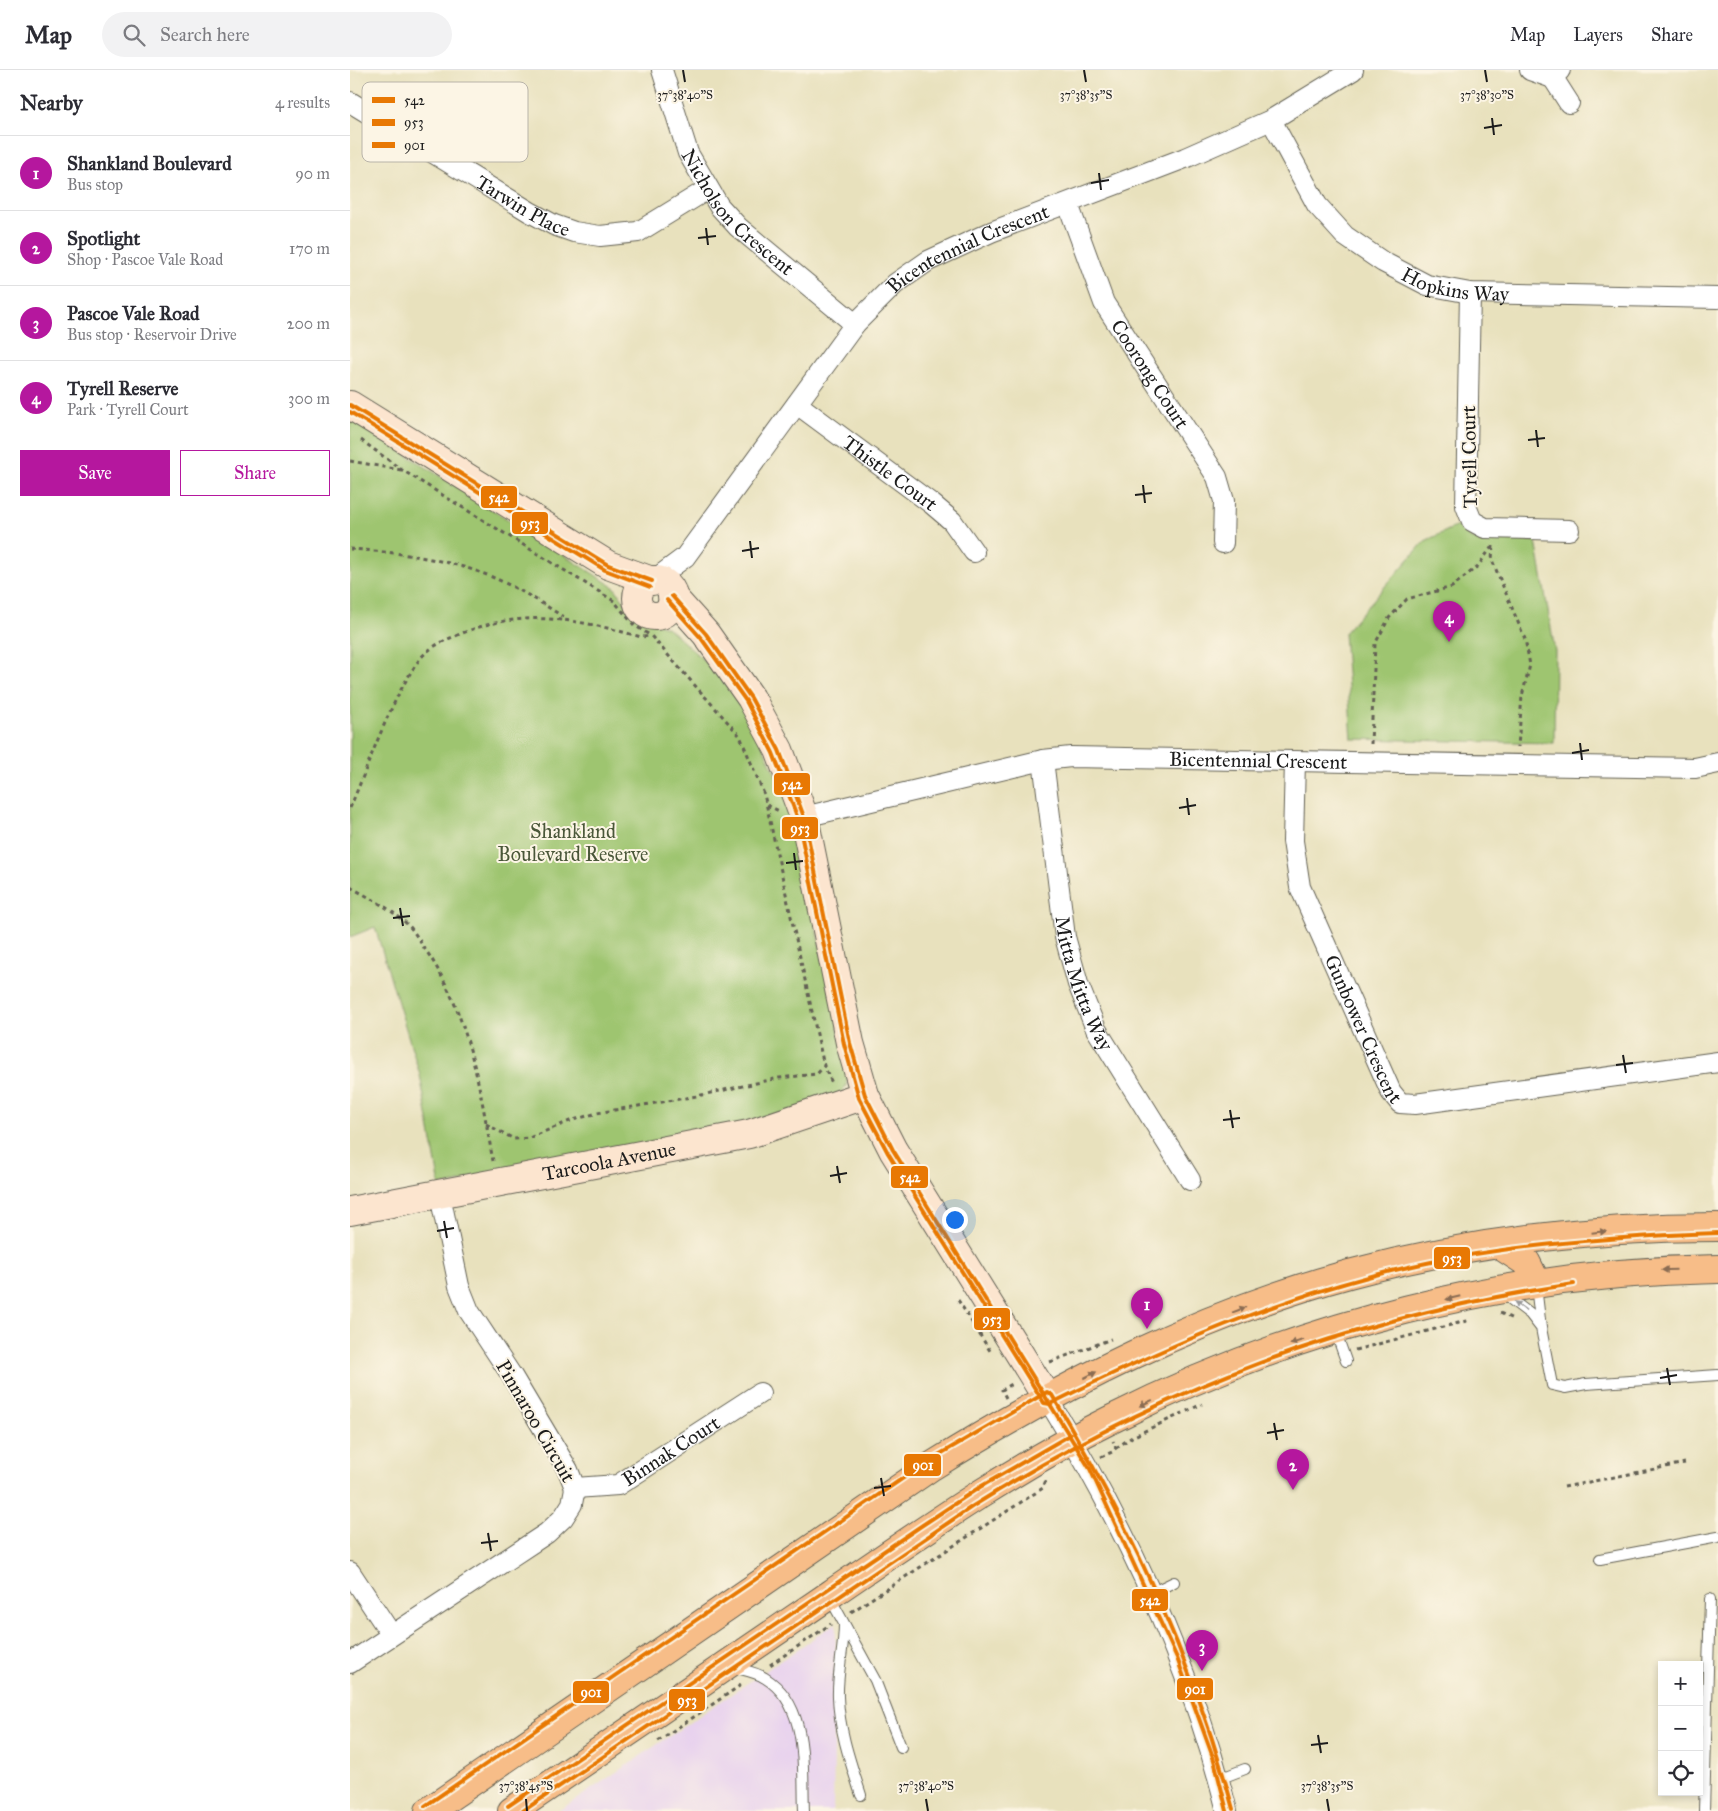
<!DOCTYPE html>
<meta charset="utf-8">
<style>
body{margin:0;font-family:"IM FELL Great Primer",serif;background:#f2f2f3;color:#2b2b33}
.controls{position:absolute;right:15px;bottom:15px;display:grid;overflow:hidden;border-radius:0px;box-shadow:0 2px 8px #0003}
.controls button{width:45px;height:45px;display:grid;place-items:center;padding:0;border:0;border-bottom:1px solid #e1e1e2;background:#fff;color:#2b2b33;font:25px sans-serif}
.you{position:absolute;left:604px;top:1149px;width:18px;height:18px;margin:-12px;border:4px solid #fff;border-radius:50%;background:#1a73e8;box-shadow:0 0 0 8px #1a73e833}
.badge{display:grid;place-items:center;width:32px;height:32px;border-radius:50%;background:#b5179e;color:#fff;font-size:16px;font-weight:700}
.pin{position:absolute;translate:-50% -41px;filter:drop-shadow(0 1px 2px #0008)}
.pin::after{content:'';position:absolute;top:26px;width:18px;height:15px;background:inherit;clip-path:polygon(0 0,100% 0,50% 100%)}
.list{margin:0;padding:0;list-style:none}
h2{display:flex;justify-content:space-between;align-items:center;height:65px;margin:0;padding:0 20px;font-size:21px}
h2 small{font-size:16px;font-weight:400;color:#7c7c81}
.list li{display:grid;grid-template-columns:32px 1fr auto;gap:15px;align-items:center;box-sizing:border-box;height:75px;padding:0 20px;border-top:1px solid #e1e1e2}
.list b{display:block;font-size:19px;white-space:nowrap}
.list p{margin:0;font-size:16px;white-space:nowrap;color:#7c7c81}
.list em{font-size:16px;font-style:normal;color:#7c7c81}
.actions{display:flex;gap:10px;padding:15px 20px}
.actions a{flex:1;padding:11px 0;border:1px solid #b5179e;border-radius:0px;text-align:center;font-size:18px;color:#b5179e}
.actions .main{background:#b5179e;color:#fff}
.icon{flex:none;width:28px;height:28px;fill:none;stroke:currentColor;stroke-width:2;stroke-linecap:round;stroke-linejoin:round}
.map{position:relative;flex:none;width:1368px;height:1741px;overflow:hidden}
header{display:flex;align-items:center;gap:30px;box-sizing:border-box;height:70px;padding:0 25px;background:#fff;border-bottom:1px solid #e1e1e2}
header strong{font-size:24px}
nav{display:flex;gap:28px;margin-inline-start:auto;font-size:18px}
.search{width:350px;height:45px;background:#f2f2f3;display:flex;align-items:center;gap:12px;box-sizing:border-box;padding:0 18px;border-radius:28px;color:#7c7c81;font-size:19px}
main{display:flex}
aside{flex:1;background:#fff}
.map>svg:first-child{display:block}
.built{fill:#e8d2ee}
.green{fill:#9ec570;stroke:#5d7046}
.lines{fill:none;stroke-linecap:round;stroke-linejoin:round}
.lane-casing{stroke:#636154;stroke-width:12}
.street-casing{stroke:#636154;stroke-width:22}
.secondary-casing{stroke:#636154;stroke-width:30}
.primary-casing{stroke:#636154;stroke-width:30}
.path{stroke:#636154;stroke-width:3;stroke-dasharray:4 4;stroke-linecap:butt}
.lane{stroke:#fff;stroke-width:10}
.street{stroke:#fff;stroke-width:20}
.secondary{stroke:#fce5cf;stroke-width:28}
.primary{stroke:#f7bd88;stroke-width:28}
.bus-1-casing{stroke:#fcf5e5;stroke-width:8}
.bus-2-casing{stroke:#fcf5e5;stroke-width:8}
.bus-3-casing{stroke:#fcf5e5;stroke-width:8}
.bus-1{stroke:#e87803;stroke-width:4}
.bus-2{stroke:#e87803;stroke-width:4}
.bus-3{stroke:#e87803;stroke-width:4}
.oneway{fill:#8a6c52}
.oneway2{fill:#999}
.ticks{fill:none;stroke:#1c1c1c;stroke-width:2}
.labels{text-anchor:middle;stroke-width:4;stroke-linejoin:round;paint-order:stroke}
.street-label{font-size:20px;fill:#1c1c1c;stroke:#fcf5e5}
.park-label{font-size:20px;fill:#4a5739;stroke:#fcf5e5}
.key{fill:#fcf5e5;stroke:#b9b4a9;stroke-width:1}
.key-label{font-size:14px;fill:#1c1c1c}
.ticks-label{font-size:12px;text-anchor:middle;fill:#1c1c1c;stroke:#fcf5e5;stroke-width:4;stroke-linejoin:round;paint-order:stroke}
.line-badge{stroke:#fcf5e5;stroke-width:2}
.badge-label{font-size:14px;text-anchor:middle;font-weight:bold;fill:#fff}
</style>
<header>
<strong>Map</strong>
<div class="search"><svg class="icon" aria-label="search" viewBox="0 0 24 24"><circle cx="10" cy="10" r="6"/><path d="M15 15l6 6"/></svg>Search here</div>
<nav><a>Map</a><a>Layers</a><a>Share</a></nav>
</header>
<main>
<aside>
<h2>Nearby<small>4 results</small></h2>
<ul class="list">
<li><span class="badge">1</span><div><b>Shankland Boulevard</b><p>Bus stop</p></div><em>90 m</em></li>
<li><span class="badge">2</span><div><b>Spotlight</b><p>Shop · Pascoe Vale Road</p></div><em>170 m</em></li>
<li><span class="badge">3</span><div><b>Pascoe Vale Road</b><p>Bus stop · Reservoir Drive</p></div><em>200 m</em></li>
<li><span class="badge">4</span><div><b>Tyrell Reserve</b><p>Park · Tyrell Court</p></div><em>300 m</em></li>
</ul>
<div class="actions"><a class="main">Save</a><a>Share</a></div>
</aside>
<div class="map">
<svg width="1368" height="1741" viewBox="0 0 1368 1741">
<rect width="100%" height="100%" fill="#fcf5e5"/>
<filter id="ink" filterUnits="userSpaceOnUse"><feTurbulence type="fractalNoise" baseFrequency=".02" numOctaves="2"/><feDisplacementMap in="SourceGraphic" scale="10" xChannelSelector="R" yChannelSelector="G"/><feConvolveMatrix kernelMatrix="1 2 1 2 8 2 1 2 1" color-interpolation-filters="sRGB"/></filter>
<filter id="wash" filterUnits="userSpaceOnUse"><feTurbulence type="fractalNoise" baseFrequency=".0096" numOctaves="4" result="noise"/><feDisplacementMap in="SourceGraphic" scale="20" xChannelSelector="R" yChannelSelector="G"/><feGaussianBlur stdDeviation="1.12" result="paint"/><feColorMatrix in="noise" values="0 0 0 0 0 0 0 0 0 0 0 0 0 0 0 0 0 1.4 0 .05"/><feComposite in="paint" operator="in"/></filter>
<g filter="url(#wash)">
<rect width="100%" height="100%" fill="#e8e1bd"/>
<path class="built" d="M 486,1553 L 483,1741 L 208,1741 L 227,1729 Z"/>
<path class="green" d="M 0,349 L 264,517 L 287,548 L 317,557 L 359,595 L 395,637 L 438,732 L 498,1003 L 496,1016 L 488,1026 L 397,1056 L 90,1116 L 70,1005 L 25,857 L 0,867 Z
M 1107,456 L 1122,469 L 1186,471 L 1205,581 L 1204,673 L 1002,669 L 994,563 L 1075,471 Z"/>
</g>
<g filter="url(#ink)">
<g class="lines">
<defs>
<path id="lane" d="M 1186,1216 L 1191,1258 L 1202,1315 L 1215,1318 L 1236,1314 L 1368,1305
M 1155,1225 L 1180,1244 L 1190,1257
M 985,1260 L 996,1291
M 1250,1489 L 1368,1467
M 799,1524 L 824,1512
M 479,1526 L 525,1610 L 551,1677
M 494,1554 C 494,1579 487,1603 488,1627 C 489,1660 501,1694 511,1725
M 382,1597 C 393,1600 406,1602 415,1608 C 459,1635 452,1696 454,1741
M 869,1709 L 895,1699
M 1354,1741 L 1360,1529"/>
<g id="street">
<path id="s1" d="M 312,0 L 338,83 L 369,136 L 388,157 L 505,254"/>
<path d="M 1180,0 L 1203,8"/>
<path d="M 1210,0 L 1203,8 L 1219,33"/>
<path id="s2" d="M 0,32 L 180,142 L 204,155 L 224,162 L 250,166 L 288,162 L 358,119"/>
<path id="s3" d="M 921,50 L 967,135 L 995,166 L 1033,192 L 1077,215 L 1120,223 L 1368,228"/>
<path id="s4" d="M 718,134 L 754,233 L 867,407 L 874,431 L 873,473"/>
<path d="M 1120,223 L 1116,436 L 1122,451 L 1135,458 L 1219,460"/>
<path id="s5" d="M 447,334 L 582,434 L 602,451 L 624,482"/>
<path id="s6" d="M 304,510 L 335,487 L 505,254 L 545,214 L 578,191 L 641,162 L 835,88 L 921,50 L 1003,0"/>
<path id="s7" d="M 693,690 L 715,867 L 728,914 L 746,959 L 840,1110"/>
<path id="s8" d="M 945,691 L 943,771 L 950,817 L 1041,1022 L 1050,1033 L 1065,1034 L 1368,992"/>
<path id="s9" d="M 454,747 L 693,690 L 721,687 L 1345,698 L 1368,693"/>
<path d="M 697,1328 C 775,1455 841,1596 877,1741"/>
<path id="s10" d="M 225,1418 L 268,1415 L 410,1323"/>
<path d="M 0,1502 L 41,1564"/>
<path d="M 0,1593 L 197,1463 L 213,1448 L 222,1434 L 225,1418 L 218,1400 L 162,1306 L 119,1241 L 109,1216 L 90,1125"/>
</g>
<g id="secondary">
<path d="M 0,335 L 258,495 L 302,511"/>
<circle cx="305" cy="528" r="18"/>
<path d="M 322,526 L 356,564 L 401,628 L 429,680 L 454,747 L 500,973 L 515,1025 L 543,1080 L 697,1328"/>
<path id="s11" d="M 0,1141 L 399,1064 L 515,1025"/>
</g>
<path id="primary" d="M 1148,1174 L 1176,1192 L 1186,1212
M 79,1741 L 582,1396 C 712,1315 851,1244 999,1204 C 1119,1172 1244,1157 1368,1157
M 162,1741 C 268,1669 374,1596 481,1524 C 572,1462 663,1398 762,1349 C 951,1254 1157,1202 1368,1199"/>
</defs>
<use href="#lane" class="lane-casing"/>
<use href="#street" class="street-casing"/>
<use href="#secondary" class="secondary-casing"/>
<use href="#primary" class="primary-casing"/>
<path class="path" d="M 11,370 L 52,400 L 264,531 L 284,555 L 301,566 L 390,666 L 414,724 L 474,996 L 482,1013
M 0,391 L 51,400
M 1143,476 L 1142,490 L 1175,569 L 1180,595 L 1172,626 L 1168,677
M 0,479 C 46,482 99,489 142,507 C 168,518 192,533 215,548
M 1021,674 L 1025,574 L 1039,548 L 1057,529 L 1102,517 L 1128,496 L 1143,475
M 417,735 L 429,741
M 0,738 C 20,691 40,631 69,590 C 79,577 95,570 110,564 C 172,538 228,549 291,567 L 301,566
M 0,817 C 22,829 42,839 60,857 C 66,864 71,874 77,882 C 119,944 130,1019 143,1091
M 136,1054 L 164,1069 L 179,1068 L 220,1051 L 247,1043 L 347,1026 L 429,1008 L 467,1004 L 474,996
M 608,1230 L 642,1284
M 1150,1243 L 1163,1249
M 1005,1280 L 1120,1250
M 700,1292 L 761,1269
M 656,1328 L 652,1320 L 662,1314
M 766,1378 L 782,1367 L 852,1334
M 751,1387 L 762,1382 L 766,1378 L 763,1371
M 1214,1417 L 1335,1393
M 501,1542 L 693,1418 L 696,1410
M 420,1595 L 481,1554
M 308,1671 L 394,1613"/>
<use href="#lane" class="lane"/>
<use href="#street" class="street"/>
<use href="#secondary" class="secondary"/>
<use href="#primary" class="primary"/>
<defs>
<path id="bus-1" d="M 0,335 L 258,495 L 302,511
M 322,526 L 356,564 L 401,628 L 429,680 L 454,747 L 500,973 L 515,1025 L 543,1080 L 740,1399 L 827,1588 L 864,1690 L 877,1741"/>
<path id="bus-2" d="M 0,342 L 255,500 L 300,517
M 317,530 L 351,568 L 396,631 L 423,683 L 448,749 L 494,974 L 509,1028 L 538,1083 L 694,1333 L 700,1334 C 830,1269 964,1212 1108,1187 C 1195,1172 1280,1166 1368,1163
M 173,1741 L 623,1436 C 812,1317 1003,1246 1224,1214"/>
<path id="bus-3" d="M 75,1736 L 578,1391 L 697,1322 L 702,1325 C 782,1459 842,1589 883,1739
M 158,1736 L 568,1458 L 630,1417 L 720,1365"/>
</defs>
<use href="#bus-1" class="bus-1-casing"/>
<use href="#bus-2" class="bus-2-casing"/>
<use href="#bus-3" class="bus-3-casing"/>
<use href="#bus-1" class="bus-1"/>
<use href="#bus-2" class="bus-2"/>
<use href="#bus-3" class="bus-3"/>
</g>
<defs><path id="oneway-solid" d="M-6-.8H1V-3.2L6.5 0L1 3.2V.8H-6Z" transform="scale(1.25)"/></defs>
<g class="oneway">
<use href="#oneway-solid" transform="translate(1249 1162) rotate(-6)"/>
<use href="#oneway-solid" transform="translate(1319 1200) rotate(179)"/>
<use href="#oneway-solid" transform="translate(1103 1228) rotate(167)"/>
<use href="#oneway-solid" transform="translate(889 1240) rotate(-21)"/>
<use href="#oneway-solid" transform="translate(947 1272) rotate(161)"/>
<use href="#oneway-solid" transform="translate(740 1305) rotate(-26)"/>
<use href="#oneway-solid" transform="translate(796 1333) rotate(155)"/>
</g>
<use class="oneway2" href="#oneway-solid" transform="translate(1170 1236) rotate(-143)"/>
</g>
<path class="ticks" d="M 333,0 L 335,12M 734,0 L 736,12M 1135,0 L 1137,12M 1142,48 L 1144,65M 1134,58 L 1152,55M 749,103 L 751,120M 741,113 L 759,110M 356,158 L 358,175M 348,168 L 366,166M 1186,360 L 1188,377M 1178,370 L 1195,368M 793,415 L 795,433M 785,425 L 802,423M 400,471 L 402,488M 392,481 L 409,478M 1230,673 L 1232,690M 1222,683 L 1239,680M 837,728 L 839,745M 829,738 L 846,735M 444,783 L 446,800M 436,793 L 453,791M 50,838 L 53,856M 43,848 L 60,846M 1273,985 L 1276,1003M 1266,995 L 1283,993M 880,1040 L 883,1058M 873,1050 L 890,1048M 487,1096 L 490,1113M 480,1106 L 497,1103M 94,1151 L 97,1168M 87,1161 L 104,1158M 1317,1298 L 1320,1315M 1310,1308 L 1327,1305M 924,1353 L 927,1370M 917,1363 L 934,1360M 531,1408 L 534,1426M 524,1418 L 541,1416M 138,1463 L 141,1481M 131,1473 L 148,1471M 968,1665 L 971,1683M 961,1675 L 978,1673M 176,1729 L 177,1741M 576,1729 L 578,1741M 977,1729 L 979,1741"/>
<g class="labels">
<g class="street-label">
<text dy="7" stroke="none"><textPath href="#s2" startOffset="202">Tarwin Place</textPath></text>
<text dy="7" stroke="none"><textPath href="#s1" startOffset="165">Nicholson Crescent</textPath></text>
<text dy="7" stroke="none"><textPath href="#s6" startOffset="465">Bicentennial Crescent</textPath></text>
<text dy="7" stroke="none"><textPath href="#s3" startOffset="262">Hopkins Way</textPath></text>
<text dy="7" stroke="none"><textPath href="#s4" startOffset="190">Coorong Court</textPath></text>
<text transform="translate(1119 387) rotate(-91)" y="7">Tyrell Court</text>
<text dy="7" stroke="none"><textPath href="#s5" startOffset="116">Thistle Court</textPath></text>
<text dy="7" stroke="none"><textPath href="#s9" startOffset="461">Bicentennial Crescent</textPath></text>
<text dy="7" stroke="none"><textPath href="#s7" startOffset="228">Mitta Mitta Way</textPath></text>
<text dy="7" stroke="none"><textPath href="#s8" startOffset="282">Gunbower Crescent</textPath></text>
<text dy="7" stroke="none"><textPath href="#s11" startOffset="264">Tarcoola Avenue</textPath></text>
<text transform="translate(186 1351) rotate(60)" y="7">Pinnaroo Circuit</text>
<text dy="7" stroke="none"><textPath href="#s10" startOffset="106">Binnak Court</textPath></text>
</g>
<g class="park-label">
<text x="223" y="768">Shankland<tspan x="223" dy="23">Boulevard Reserve</tspan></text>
</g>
</g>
<rect x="12" y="12" width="166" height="80" rx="8" class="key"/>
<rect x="22" y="27" width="23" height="6" fill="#e87803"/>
<rect x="22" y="49" width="23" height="7" fill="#e87803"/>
<rect x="22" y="72" width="23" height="6" fill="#e87803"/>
<g class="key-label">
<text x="54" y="35">542</text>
<text x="54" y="57">953</text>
<text x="54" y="80">901</text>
</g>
<g class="ticks-label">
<text x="335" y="29">37°38'40"S</text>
<text x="736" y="29">37°38'35"S</text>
<text x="1137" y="29">37°38'30"S</text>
<text x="176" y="1720">37°38'45"S</text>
<text x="576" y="1720">37°38'40"S</text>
<text x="977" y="1720">37°38'35"S</text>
</g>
<g class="line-badge">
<rect x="130" y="415" width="38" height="24" rx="5" fill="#e87803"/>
<rect x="161" y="441" width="38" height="24" rx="5" fill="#e87803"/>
<rect x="423" y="702" width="38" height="24" rx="5" fill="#e87803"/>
<rect x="431" y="746" width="38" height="24" rx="5" fill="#e87803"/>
<rect x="540" y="1095" width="39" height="24" rx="5" fill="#e87803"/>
<rect x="1083" y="1176" width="38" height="24" rx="5" fill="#e87803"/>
<rect x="623" y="1237" width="38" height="24" rx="5" fill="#e87803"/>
<rect x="553" y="1383" width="39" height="24" rx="5" fill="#e87803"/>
<rect x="781" y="1518" width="38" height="24" rx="5" fill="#e87803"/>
<rect x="826" y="1607" width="38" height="24" rx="5" fill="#e87803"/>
<rect x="222" y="1610" width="38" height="24" rx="5" fill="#e87803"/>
<rect x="318" y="1618" width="38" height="24" rx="5" fill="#e87803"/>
</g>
<g class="badge-label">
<text x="149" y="432">542</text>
<text x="180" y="458">953</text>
<text x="442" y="719">542</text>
<text x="450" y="763">953</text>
<text x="560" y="1112">542</text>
<text x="1102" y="1193">953</text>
<text x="642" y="1254">953</text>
<text x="573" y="1400">901</text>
<text x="800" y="1535">542</text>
<text x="845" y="1624">901</text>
<text x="241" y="1627">901</text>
<text x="337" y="1635">953</text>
</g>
</svg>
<div class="controls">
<button>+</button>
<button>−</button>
<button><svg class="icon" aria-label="locate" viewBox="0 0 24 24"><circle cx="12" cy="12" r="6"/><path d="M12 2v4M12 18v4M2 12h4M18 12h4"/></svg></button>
</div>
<div class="you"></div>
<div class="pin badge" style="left:797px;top:1259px">1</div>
<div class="pin badge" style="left:943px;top:1420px">2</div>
<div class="pin badge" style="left:852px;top:1601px">3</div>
<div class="pin badge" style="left:1099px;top:572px">4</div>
</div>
</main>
